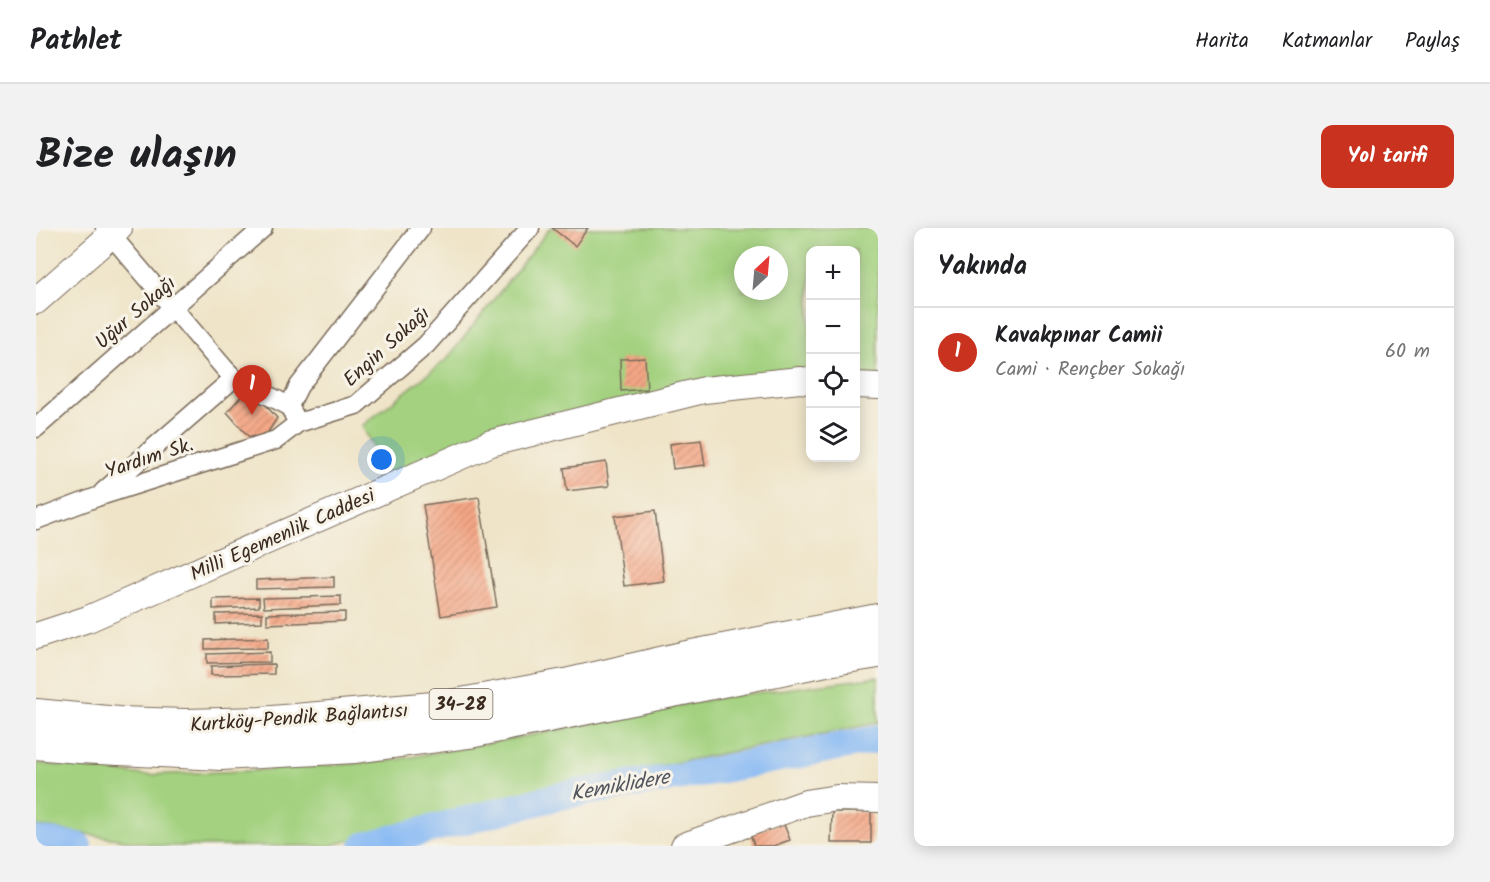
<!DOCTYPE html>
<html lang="tr">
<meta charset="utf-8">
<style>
body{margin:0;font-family:Kalam,sans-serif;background:#f2f2f2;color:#202124}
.controls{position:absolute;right:18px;top:18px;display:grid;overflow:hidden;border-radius:12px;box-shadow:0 3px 15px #0003}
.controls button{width:54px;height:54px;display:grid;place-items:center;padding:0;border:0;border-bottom:2px solid #e0e0e0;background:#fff;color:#202124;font:30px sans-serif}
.compass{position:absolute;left:698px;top:18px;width:54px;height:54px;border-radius:50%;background:#fff;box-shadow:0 3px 15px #0003;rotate:26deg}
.you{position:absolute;left:346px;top:232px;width:21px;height:21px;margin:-15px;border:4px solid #fff;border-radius:50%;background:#1a73e8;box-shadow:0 0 0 9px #1a73e833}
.badge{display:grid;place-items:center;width:39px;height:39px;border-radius:50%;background:#c8321e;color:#fff;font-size:20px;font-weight:700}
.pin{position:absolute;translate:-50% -50px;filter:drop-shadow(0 2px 3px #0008)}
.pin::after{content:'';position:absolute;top:32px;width:21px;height:18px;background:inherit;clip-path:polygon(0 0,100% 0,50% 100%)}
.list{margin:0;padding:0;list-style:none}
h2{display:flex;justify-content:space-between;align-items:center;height:78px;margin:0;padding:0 24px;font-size:26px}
h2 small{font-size:20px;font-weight:400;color:#757577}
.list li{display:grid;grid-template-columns:39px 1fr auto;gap:18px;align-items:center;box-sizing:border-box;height:90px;padding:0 24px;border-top:2px solid #e0e0e0}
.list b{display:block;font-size:22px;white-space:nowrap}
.list p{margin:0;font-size:20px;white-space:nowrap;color:#757577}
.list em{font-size:20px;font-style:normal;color:#757577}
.icon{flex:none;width:33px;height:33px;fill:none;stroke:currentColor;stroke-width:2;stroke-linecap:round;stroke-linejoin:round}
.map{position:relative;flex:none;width:842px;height:618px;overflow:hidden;border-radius:12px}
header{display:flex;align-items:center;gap:36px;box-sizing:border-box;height:84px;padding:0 30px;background:#fff;border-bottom:2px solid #e0e0e0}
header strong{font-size:28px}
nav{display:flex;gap:33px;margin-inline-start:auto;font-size:21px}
.intro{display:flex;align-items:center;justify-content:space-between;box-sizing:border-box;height:144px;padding:0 36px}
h1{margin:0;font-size:42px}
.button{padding:15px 27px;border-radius:12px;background:#c8321e;color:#fff;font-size:21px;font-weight:700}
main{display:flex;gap:36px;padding:0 36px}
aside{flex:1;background:#fff;border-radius:12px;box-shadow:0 3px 15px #0003}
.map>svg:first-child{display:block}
.grass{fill:#a3d17f;stroke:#6f7e4e;stroke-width:1.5;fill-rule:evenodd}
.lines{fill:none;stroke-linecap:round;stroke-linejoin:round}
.river{stroke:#87b9f4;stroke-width:28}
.building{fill:url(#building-hatch)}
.street-casing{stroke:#7a6b5a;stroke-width:21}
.secondary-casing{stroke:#7a6b5a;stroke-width:28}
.highway-casing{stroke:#7a6b5a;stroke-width:34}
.street{stroke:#fff;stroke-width:18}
.secondary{stroke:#fff;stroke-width:26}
.highway{stroke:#fff;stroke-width:32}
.labels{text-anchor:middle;stroke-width:6;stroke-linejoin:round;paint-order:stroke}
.shield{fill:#f7f3e8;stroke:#73665b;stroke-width:1.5}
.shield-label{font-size:18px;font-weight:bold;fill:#3b2a1e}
.street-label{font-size:20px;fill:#3b2a1e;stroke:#f7f3e8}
.water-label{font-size:21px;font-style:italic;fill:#52555e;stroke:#f7f3e8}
</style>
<header>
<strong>Pathlet</strong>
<nav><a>Harita</a><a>Katmanlar</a><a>Paylaş</a></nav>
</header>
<div class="intro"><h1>Bize ulaşın</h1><a class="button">Yol tarifi</a></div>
<main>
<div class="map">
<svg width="842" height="618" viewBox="0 0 842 618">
<defs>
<pattern id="building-hatch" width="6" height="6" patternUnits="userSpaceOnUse" patternTransform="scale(1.5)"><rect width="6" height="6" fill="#f5a786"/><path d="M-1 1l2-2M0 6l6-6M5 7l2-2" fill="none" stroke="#c8886d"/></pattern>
</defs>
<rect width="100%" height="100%" fill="#f7f3e8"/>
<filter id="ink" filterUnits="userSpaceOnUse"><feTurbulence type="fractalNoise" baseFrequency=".0167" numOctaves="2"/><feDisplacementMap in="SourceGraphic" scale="12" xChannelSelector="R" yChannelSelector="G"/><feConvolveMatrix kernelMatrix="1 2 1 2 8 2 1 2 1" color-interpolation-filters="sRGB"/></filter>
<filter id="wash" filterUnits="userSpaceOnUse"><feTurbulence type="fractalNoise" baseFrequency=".008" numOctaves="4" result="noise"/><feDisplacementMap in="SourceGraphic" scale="24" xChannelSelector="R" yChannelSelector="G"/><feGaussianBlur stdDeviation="1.35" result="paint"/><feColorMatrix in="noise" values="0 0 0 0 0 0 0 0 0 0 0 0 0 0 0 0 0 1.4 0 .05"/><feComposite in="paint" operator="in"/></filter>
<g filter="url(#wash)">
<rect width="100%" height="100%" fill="#efe4c8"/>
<path class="grass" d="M 514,0 L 842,0 L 842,150 L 820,150 L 820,22 L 774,22 L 774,150 L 681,150 L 354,249 L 326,198 L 411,131 ZM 707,27 L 743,27 L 743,63 L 707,63 Z
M 842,449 L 842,495 L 547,553 L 292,618 L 126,618 L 0,598 L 0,535 L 109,547 L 231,542 L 353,533 L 502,506 L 687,469 Z"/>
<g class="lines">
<path class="river" d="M 0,612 L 42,618
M 328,618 L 524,568 L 671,544 L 842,511"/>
</g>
<g id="blocks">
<path class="building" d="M 516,0 L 552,0 L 539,18 Z
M 609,130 L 611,161 L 585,163 L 584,131 Z
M 209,164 L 228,175 L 241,190 L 229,209 L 212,208 L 191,184 Z
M 665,212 L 669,237 L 637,241 L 634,216 Z
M 570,234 L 573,258 L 531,263 L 528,240 Z
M 443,269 L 461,379 L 405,388 L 387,277 Z
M 619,283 L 628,353 L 588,358 L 579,288 Z
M 298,349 L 298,359 L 220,361 L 220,352 Z
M 305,368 L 305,377 L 228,380 L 227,370 Z
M 223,370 L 223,379 L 177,381 L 177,371 Z
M 309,384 L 309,393 L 231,396 L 231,386 Z
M 226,385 L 226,394 L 180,396 L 180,386 Z
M 232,410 L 232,420 L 169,421 L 169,412 Z
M 234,424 L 234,434 L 171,435 L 171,426 Z
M 238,436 L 238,446 L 175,447 L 175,438 Z
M 796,584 L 835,584 L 835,615 L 795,615 Z
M 747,594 L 754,612 L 737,618 L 718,618 L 714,605 Z"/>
</g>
</g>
<g filter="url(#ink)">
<use href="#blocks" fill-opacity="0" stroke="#7a6b5a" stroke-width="1.5"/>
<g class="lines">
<defs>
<path id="street" d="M 69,0 L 189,141 L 198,150 L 253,178 L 262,195
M 253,178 L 263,158 L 385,0
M 0,200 L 227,0
M 67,264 L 198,150
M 0,292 L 61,269 L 240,212 L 262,195 L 320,177 L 390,117 L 494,0"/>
<path id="secondary" d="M 0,73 L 83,0
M 820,157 L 842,158
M 0,408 L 52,391 L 455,215 L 668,162 L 764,152 L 774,153
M 648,618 L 770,575 L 801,570 L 842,571"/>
<path id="highway" d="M 0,487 L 82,495 L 149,497 L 225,495 L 409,479 L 529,457 L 646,430 L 842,392
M 0,515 L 43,519 L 185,526 L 319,519 L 433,504 L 785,433 L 842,424"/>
</defs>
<use href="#street" class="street-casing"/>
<use href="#secondary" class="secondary-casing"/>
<use href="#highway" class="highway-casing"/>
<use href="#street" class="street"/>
<use href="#secondary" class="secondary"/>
<use href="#highway" class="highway"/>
</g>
</g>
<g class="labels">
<rect class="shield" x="393.5" y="461" width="63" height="30" rx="4.5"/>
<g class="shield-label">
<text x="425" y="482">34-28</text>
</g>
<g class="street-label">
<text transform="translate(99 84) rotate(-41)" y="7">Uğur Sokağı</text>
<text transform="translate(350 118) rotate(-42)" y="7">Engin Sokağı</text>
<text transform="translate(113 229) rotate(-18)" y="7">Yardım Sk.</text>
<text transform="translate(246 306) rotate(-24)" y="7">Milli Egemenlik Caddesi</text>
<text transform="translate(263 489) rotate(-4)" y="7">Kurtköy-Pendik Bağlantısı</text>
</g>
<g class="water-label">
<text transform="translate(584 557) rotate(-10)" y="7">Kemiklidere</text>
</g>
</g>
</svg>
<div class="controls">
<button>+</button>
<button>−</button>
<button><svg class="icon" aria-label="locate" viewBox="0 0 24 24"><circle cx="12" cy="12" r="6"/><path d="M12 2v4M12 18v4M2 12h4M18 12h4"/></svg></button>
<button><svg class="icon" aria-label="layers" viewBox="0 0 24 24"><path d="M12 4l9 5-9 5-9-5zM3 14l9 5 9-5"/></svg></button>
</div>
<svg class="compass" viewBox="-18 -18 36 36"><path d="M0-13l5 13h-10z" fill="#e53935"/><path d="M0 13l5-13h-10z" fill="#757577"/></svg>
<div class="you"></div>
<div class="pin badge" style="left:216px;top:187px">1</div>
</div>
<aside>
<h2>Yakında<small></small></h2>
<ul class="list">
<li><span class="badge">1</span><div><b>Kavakpınar Camii</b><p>Cami · Rençber Sokağı</p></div><em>60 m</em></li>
</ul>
</aside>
</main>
